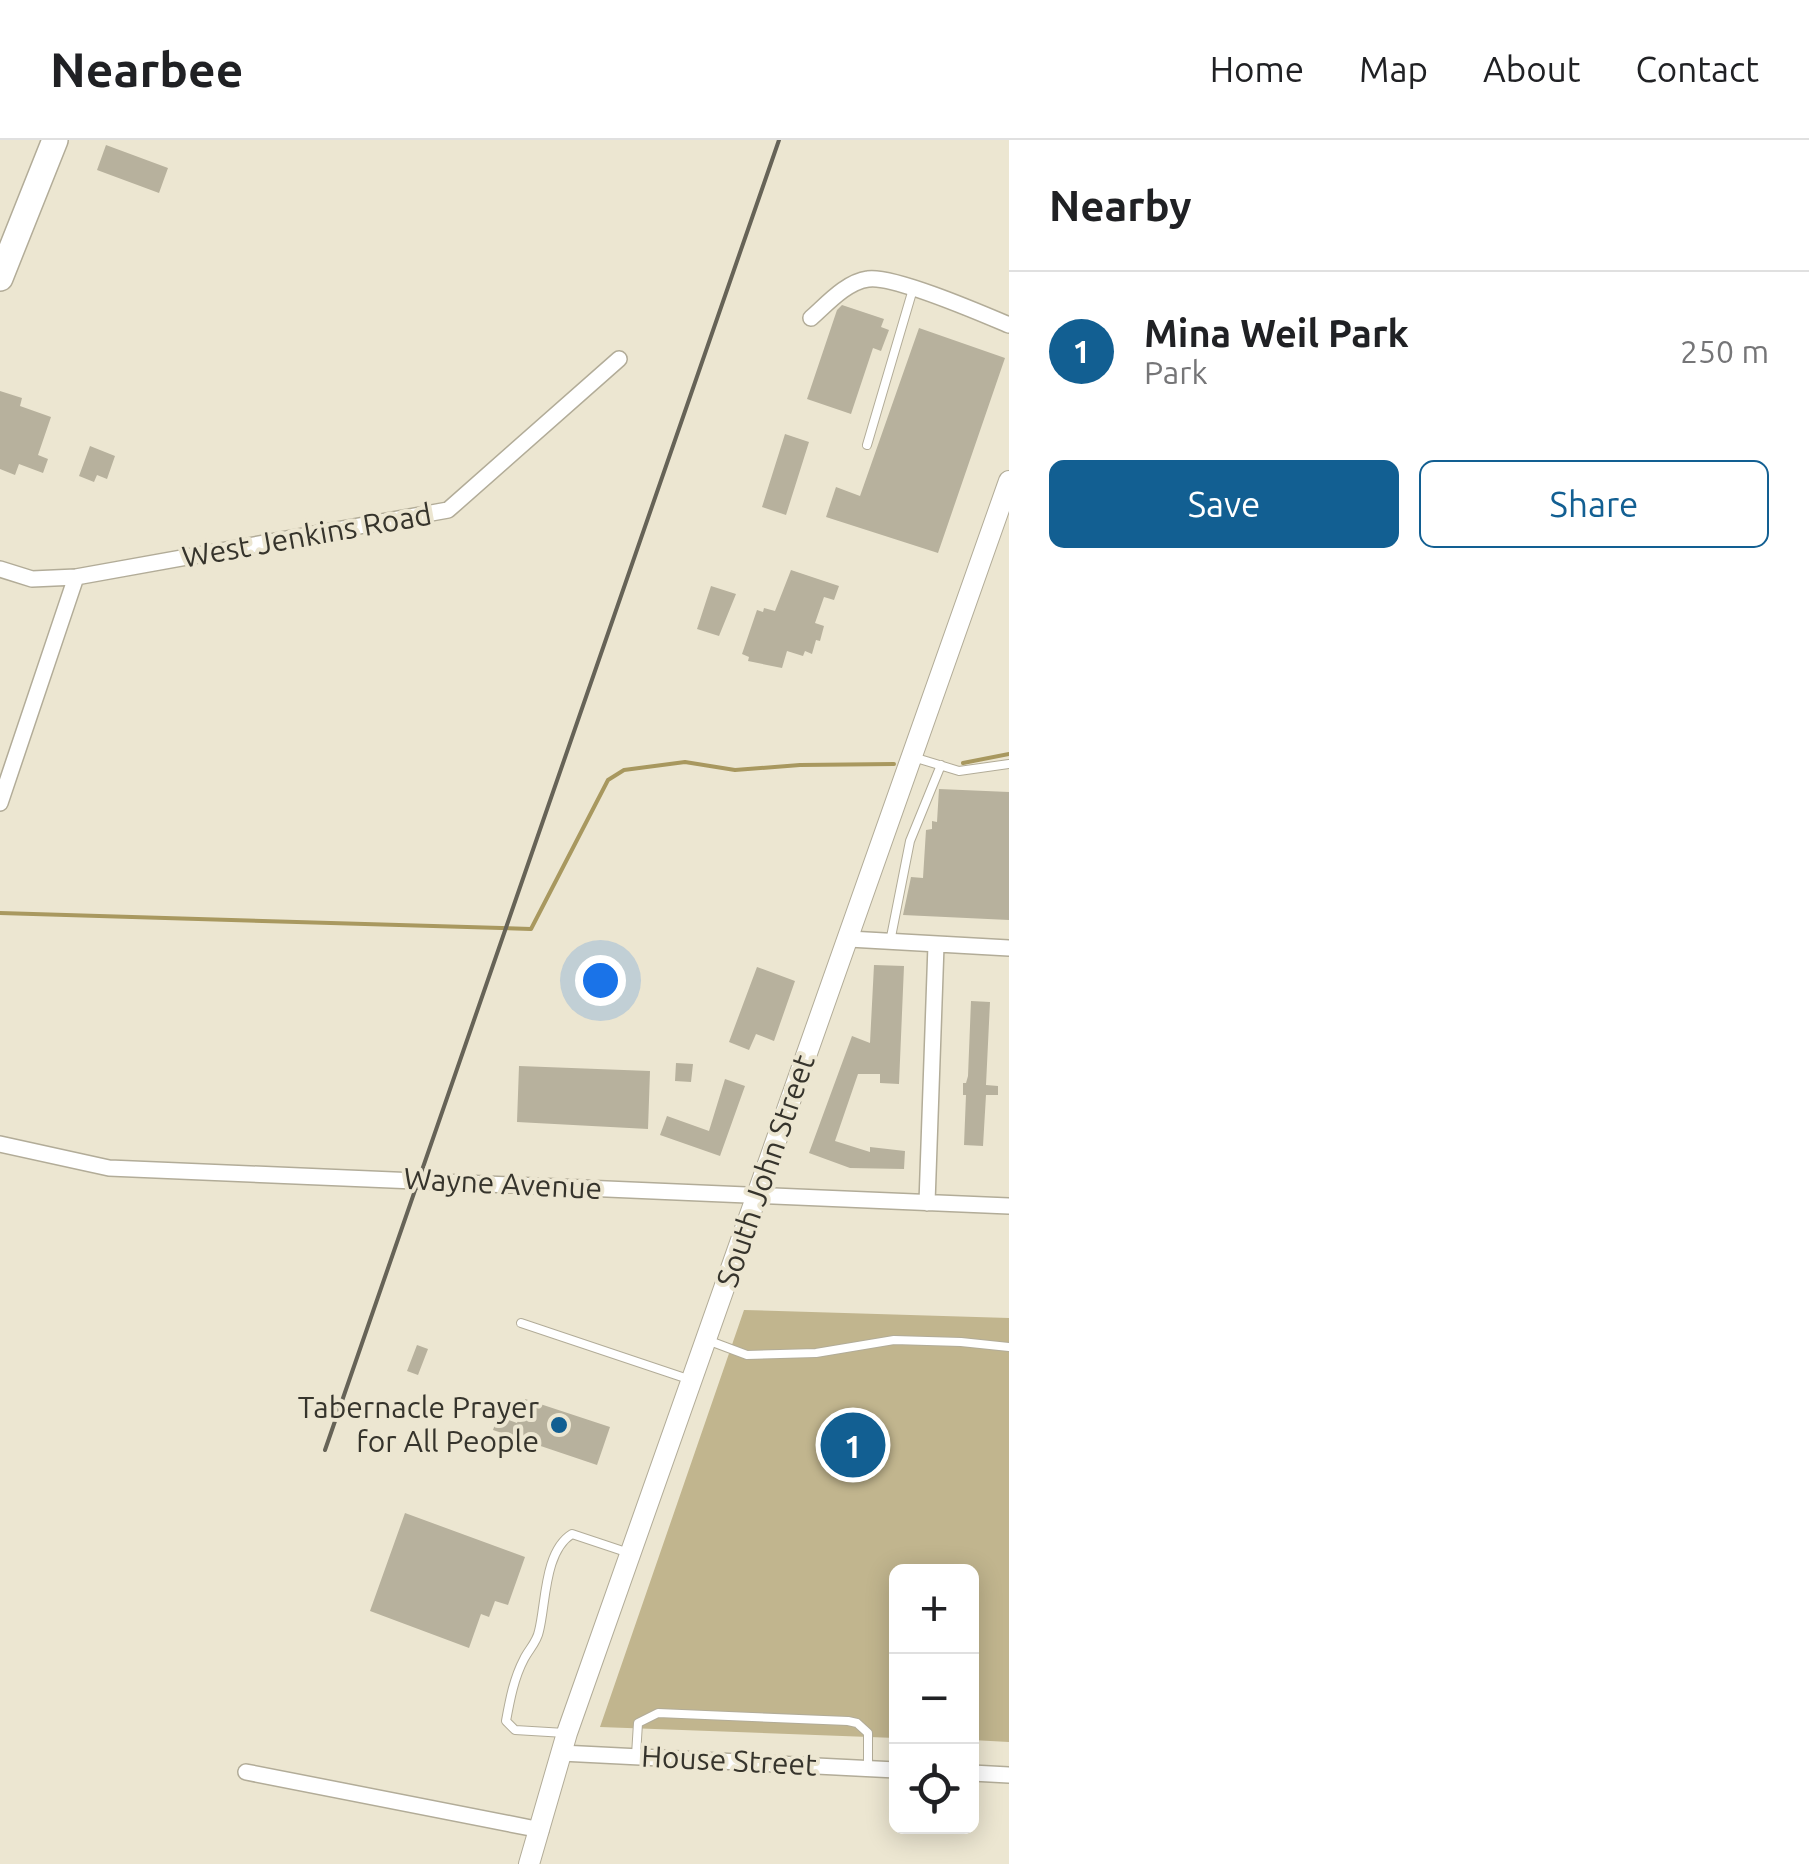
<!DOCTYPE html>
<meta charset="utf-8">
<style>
body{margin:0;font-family:Ubuntu,sans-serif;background:#f6f6f6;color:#202124}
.controls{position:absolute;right:30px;bottom:30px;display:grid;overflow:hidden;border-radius:15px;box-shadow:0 5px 25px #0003}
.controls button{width:90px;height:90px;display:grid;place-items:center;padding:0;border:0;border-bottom:2px solid #e0e0e0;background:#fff;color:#202124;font:50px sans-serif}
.you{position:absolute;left:600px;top:840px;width:35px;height:35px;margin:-25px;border:8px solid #fff;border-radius:50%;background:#1a73e8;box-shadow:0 0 0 15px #1a73e833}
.badge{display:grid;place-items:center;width:65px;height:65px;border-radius:50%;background:#125f92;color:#fff;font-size:32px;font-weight:700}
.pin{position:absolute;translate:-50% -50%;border:5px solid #fff;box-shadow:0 2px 10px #0006}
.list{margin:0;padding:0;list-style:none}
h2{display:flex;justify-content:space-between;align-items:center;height:130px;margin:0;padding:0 40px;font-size:42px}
h2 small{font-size:32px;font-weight:400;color:#757577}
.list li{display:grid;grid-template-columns:65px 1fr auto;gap:30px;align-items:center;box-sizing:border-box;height:160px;padding:0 40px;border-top:2px solid #e0e0e0}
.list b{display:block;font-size:38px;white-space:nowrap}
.list p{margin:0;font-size:32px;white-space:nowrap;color:#757577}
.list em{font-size:32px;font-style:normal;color:#757577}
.actions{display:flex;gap:20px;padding:30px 40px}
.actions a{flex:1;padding:22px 0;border:2px solid #125f92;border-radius:15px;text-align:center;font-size:35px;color:#125f92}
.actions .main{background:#125f92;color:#fff}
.icon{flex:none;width:55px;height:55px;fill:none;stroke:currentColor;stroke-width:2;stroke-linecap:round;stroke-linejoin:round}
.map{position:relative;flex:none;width:1009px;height:1724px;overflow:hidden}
header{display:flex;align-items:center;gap:60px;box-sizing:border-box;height:140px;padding:0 50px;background:#fff;border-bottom:2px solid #e0e0e0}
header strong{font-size:48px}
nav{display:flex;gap:55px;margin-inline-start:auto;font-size:35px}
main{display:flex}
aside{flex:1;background:#fff}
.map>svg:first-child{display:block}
.green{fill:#c1b58e}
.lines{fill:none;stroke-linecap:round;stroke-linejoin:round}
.stream{stroke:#a8985f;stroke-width:4}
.building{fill:#b7b19d}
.service-casing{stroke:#b2ac98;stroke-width:10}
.minor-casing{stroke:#b2ac98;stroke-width:18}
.tertiary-casing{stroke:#b2ac98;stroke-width:22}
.primary-casing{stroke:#b2ac98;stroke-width:28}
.service{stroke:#fff;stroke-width:8}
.minor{stroke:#fff;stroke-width:15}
.tertiary{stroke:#fff;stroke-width:20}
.primary{stroke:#fff;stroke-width:25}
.rail{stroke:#666357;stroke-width:4}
.poi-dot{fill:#125f92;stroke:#ece6d1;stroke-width:4}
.labels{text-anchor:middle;stroke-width:8;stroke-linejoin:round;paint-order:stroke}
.street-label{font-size:30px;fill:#36342c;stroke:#ece6d1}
.poi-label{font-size:30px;fill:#36342c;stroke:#ece6d1;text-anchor:end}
</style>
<header>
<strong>Nearbee</strong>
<nav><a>Home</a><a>Map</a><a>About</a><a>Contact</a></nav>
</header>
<main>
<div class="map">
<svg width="1009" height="1724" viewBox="0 0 1009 1724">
<rect width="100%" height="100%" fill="#ece6d1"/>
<path class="green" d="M 744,1170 L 1009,1178 L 1009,1602 L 972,1600 L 972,1432 L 896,1432 L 896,1598 L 600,1587 Z"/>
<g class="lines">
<path class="stream" d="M 963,623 L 1009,614
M 0,773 L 531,789 L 608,640 L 624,630 L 685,622 L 735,630 L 800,625 L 894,624"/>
</g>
<path class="building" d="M 106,5 L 168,28 L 159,53 L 97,30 Z
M 842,165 L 884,179 L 881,187 L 889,190 L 881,211 L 873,208 L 851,274 L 807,259 L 837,170 Z
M 919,188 L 1005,218 L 938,413 L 826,377 L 836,347 L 860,356 Z
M 0,251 L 22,258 L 20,266 L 51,277 L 38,315 L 48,319 L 43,333 L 19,324 L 15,335 L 0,329 Z
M 785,294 L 809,302 L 786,375 L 762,367 Z
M 90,306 L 115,316 L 107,339 L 97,335 L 94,342 L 79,336 Z
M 791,430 L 839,446 L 834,460 L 824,457 L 815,483 L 824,486 L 820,501 L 816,500 L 812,514 L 805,511 L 803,516 L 787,511 L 782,528 L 748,521 L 749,517 L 742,514 L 757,470 L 763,472 L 764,468 L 775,471 Z
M 711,446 L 736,454 L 719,496 L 697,489 Z
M 939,649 L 1009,652 L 1009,780 L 903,775 L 911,737 L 923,738 L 926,690 L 932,689 L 932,681 L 937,682 Z
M 874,825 L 904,826 L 899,944 L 880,943 L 880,934 L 858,934 L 835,1001 L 870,1012 L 870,1007 L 905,1011 L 904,1029 L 850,1028 L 809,1013 L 852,896 L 870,903 Z
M 757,827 L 795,841 L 774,901 L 756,894 L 749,910 L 729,902 Z
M 971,861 L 990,862 L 986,945 L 998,946 L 998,955 L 986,955 L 983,1006 L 964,1005 L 966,955 L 963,955 L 963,943 L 966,943 L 968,936 Z
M 676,923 L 693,924 L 691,942 L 675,941 Z
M 519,926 L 650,931 L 648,989 L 517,982 Z
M 725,939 L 745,946 L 720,1016 L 660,995 L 667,976 L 709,991 Z
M 417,1205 L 428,1209 L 418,1235 L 407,1231 Z
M 525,1259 L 610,1287 L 597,1325 L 493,1290 L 498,1276 L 517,1283 Z
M 405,1373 L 525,1417 L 508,1465 L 495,1461 L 489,1477 L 481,1474 L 469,1508 L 370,1471 Z"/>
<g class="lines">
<defs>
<path id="service" d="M 867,305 L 913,149
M 913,617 L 959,631 L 1009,624
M 890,802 L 910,701 L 941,625
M 521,1183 L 688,1239
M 707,1200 L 747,1215 L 816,1213 L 894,1200 L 961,1202 L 1009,1207
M 565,1593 L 515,1590 L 506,1581 C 510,1559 514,1538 524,1519 C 529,1509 537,1502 539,1491 C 546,1464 544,1411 572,1394 L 629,1413
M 636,1615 L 638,1583 L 658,1573 L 848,1581 L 857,1583 L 868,1593 L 868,1628"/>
<path id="minor" d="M 811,178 C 827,164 846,142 868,139 C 893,135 983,174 1009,185
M 0,429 L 32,439 L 76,437 L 448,370 L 619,219
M 0,663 L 76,437
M 849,799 L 1009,808
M 0,1004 L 109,1028 L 1009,1066
M 927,1063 L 936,805
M 561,1613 L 896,1630
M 246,1632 L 541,1690
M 972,1633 L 1009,1635"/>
<path id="tertiary" d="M 529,1724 L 567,1593 L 1009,341"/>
<path id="primary" d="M 0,138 L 55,0"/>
</defs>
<use href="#service" class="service-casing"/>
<use href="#minor" class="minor-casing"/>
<use href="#tertiary" class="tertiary-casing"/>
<use href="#primary" class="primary-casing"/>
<use href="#service" class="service"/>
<use href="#minor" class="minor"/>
<use href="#tertiary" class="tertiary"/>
<use href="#primary" class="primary"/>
<path class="rail" d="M 325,1310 L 779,0"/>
</g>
<circle class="poi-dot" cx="559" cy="1285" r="10"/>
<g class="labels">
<g class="street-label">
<text transform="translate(307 396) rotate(-10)" y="10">West Jenkins Road</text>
<text transform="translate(766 1031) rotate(-71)" y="10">South John Street</text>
<text transform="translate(503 1044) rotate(3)" y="10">Wayne Avenue</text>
<text transform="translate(729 1621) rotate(3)" y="10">House Street</text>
</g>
<g class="poi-label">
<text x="539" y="1278">Tabernacle Prayer<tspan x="539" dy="34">for All People</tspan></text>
</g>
</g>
</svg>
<div class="controls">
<button>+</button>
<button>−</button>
<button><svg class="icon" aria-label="locate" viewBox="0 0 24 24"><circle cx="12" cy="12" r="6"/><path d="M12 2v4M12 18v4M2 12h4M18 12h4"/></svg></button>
</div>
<div class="you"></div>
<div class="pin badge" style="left:853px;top:1305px">1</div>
</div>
<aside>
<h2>Nearby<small></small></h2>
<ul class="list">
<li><span class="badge">1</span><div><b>Mina Weil Park</b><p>Park</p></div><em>250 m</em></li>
</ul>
<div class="actions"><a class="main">Save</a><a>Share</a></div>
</aside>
</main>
